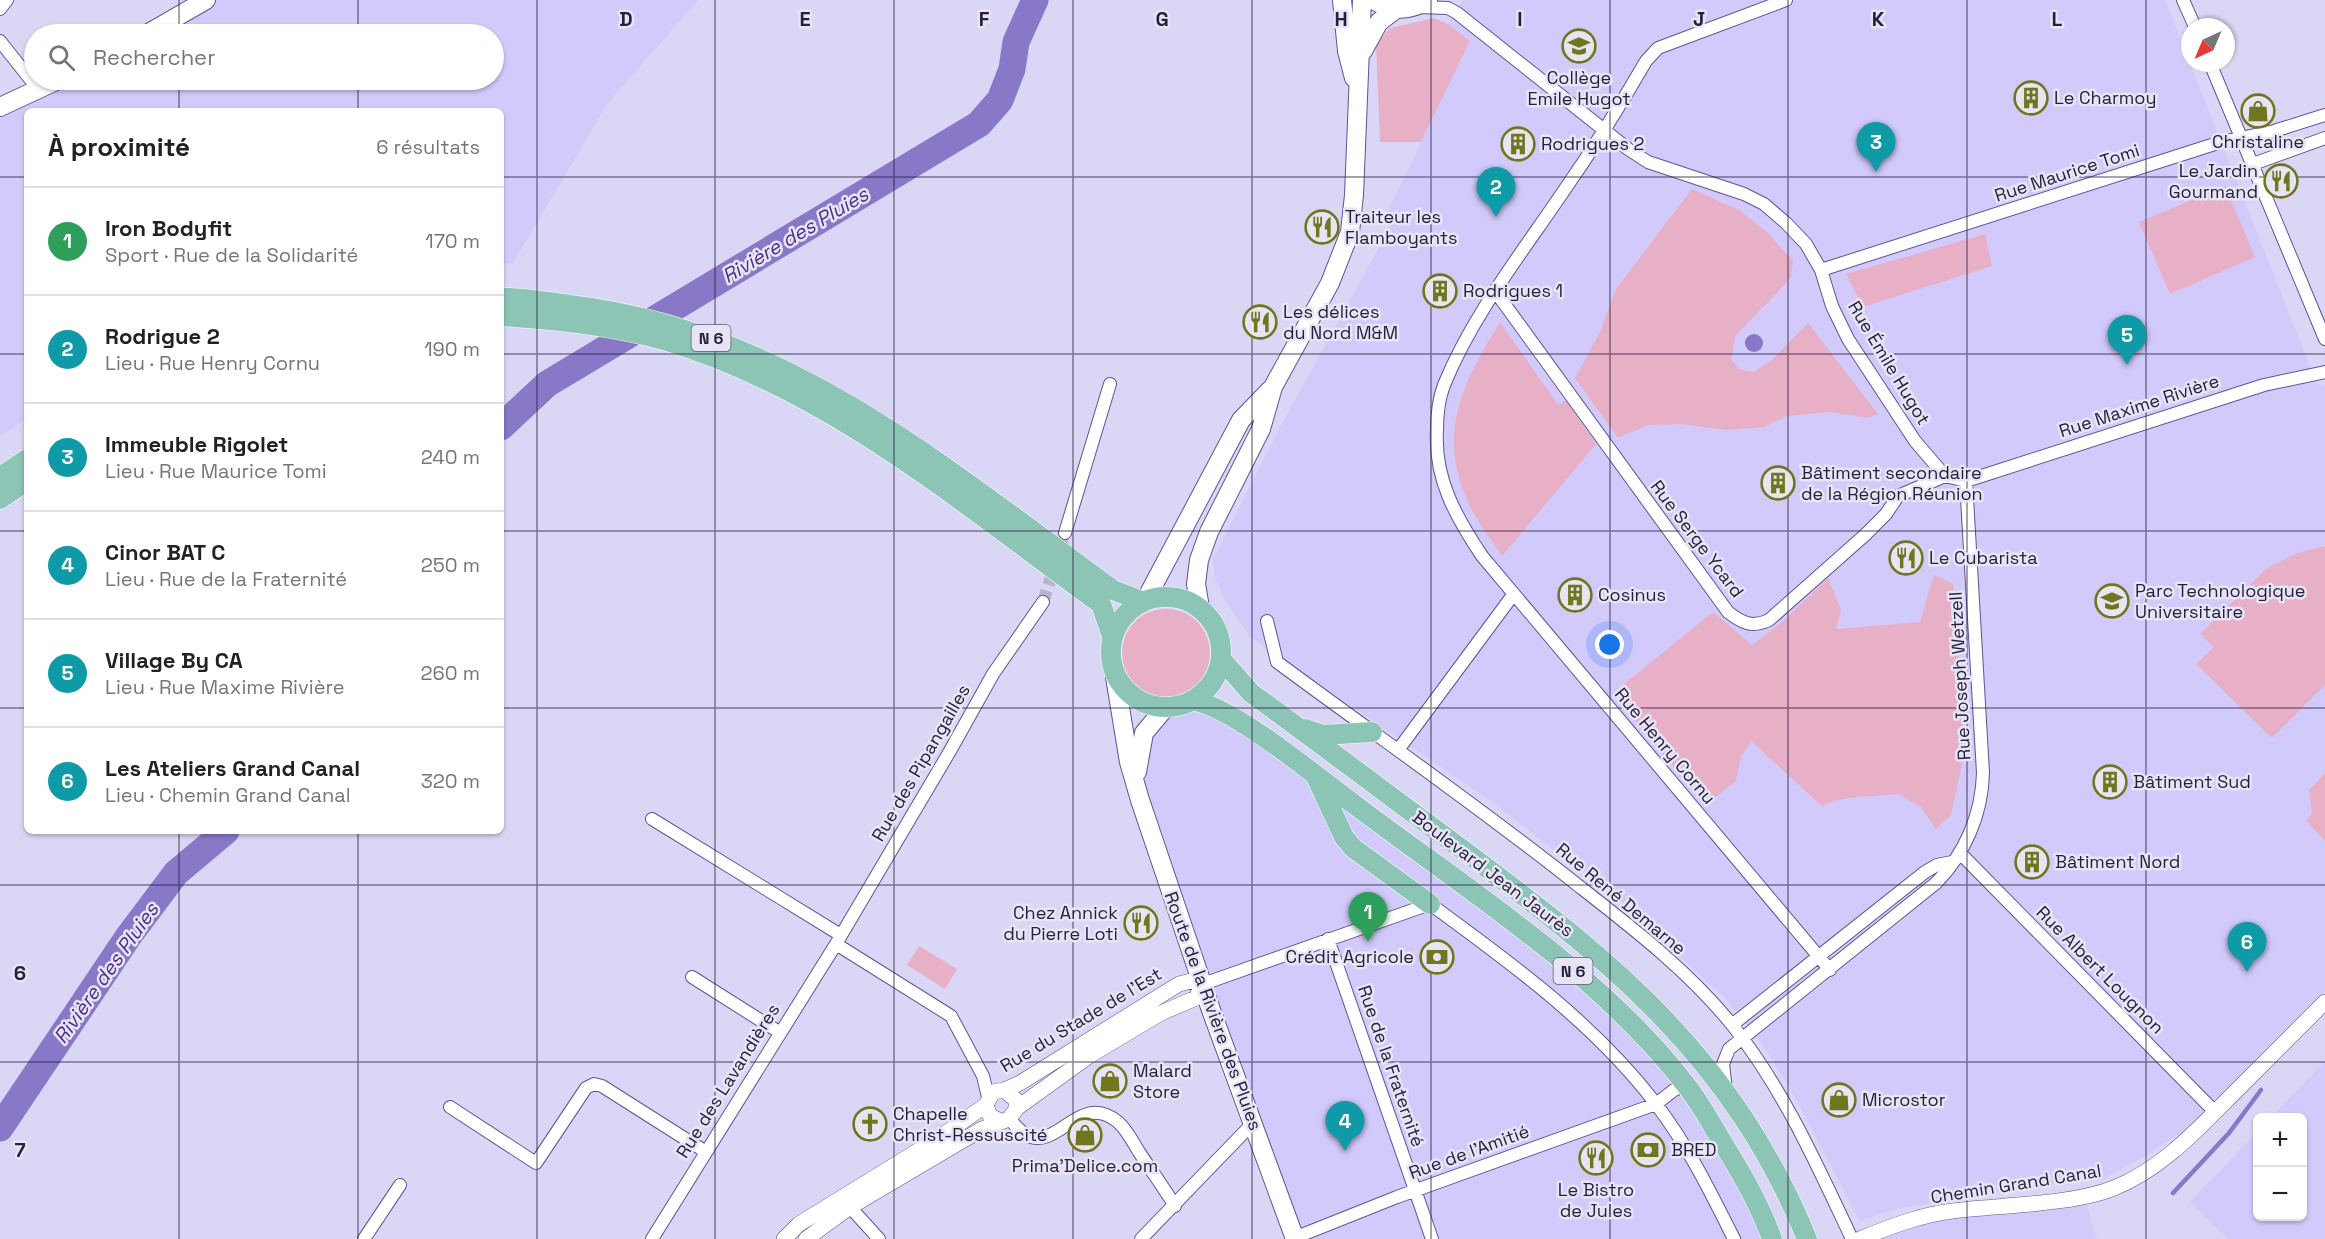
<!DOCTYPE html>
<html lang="fr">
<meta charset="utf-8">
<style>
body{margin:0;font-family:"Space Grotesk",sans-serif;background:#f2f2f2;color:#222}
.controls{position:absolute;right:18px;bottom:18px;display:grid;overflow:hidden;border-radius:9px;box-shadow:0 2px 4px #0004}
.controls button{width:54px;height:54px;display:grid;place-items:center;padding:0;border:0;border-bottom:2px solid #e0e0e0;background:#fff;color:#222;font:30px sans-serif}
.compass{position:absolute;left:2181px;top:18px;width:54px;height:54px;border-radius:50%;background:#fff;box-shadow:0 2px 4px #0004;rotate:224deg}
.you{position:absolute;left:1610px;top:645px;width:21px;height:21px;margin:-15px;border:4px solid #fff;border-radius:50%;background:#1a73e8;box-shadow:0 0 0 9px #1a73e833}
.badge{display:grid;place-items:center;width:39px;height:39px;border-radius:50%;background:#0b8043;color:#fff;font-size:20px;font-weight:700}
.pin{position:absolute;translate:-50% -50px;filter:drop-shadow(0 2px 3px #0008)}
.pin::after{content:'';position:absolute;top:32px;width:21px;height:18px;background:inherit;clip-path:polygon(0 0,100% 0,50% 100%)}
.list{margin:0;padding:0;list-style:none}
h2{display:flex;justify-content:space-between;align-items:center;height:78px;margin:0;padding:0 24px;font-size:26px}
h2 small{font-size:20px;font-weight:400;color:#767676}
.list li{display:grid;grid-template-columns:39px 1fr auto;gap:18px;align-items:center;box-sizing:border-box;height:108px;padding:0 24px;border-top:2px solid #e0e0e0}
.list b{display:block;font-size:22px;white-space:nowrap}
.list p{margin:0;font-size:20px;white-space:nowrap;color:#767676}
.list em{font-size:20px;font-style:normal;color:#767676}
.icon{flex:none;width:33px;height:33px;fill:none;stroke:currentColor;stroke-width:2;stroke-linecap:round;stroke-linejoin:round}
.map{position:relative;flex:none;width:2325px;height:1239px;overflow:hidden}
.search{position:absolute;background:#fff;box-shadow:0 2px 4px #0004;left:24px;top:24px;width:480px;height:66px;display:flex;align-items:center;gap:15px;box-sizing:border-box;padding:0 21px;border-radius:33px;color:#767676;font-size:22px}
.panel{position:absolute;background:#fff;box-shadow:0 2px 4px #0004;left:24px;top:108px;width:480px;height:726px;border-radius:9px}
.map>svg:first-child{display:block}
.built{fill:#d1cafb}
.green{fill:#e7b0c6}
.water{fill:#8978c7}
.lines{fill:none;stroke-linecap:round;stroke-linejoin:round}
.stream{stroke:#8978c7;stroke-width:4.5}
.river{stroke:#8978c7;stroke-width:27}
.minor-tunnel{stroke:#b6b2d0;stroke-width:12;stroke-dasharray:12 6;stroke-linecap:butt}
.minor-casing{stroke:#615295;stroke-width:14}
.tertiary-casing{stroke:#615295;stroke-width:16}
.secondary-casing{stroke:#615295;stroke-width:20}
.primary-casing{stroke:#fff;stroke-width:21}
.minor{stroke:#fff;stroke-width:12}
.tertiary{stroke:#fff;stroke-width:15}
.secondary{stroke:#fff;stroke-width:18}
.primary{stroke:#8cc5b6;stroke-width:20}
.grid{fill:none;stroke:#27203d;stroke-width:1.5;stroke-opacity:0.55}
.labels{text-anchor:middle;stroke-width:5;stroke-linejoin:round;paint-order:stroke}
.shield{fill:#e7e5f5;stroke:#615b74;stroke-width:1.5}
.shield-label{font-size:16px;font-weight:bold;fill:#27203d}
.poi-label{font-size:18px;fill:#27203d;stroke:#e7e5f5;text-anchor:start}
.street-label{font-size:18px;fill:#27203d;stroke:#e7e5f5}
.water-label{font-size:20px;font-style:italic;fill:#4c2f8d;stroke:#e7e5f5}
.grid-label{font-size:20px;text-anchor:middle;font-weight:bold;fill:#27203d;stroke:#e7e5f5;stroke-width:5;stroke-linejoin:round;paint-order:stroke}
</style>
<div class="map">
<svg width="2325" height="1239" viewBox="0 0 2325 1239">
<rect width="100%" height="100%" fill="#dad6f5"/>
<path class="built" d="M 206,0 L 698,0 L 607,104 L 513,263 L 501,264 L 501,111 L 27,111 L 27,419 L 0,436 L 0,107 L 58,80 L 494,80 L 494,34 L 147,34 Z
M 1463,0 L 2165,0 L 2317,384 L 2325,385 L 2325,991 L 2196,1122 L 2152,1152 L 2103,1179 L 2045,1184 L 1941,1201 L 1891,1210 L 1860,1221 L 1791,1090 L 1759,1039 L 1725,998 L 1610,893 L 1491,801 L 1250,637 L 1226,602 L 1215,578 L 1213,559 L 1278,431 L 1393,222 L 1385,217 L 1470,41 L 1448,24 Z
M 1192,700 L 1206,703 L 1563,962 L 1686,1085 L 1771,1239 L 1295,1239 L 1140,800 L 1139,755 L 1165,708 Z
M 2325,1061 L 2325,1239 L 2228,1239 L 2190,1202 L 2257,1132 L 2258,1216 L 2302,1216 L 2302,1118 L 2271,1117 Z
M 2084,1196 L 2097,1239 L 1860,1239 L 1892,1226 Z"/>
<path class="green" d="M 1434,18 L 1448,24 L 1470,41 L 1421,142 L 1380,142 L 1376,44 L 1390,28 Z
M 2225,186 L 2255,257 L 2170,294 L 2139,222 Z
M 1692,189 L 1739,210 L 1768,233 L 1793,261 L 1791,278 L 1736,335 L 1731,359 L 1739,369 L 1753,372 L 1772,360 L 1808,323 L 1878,414 L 1867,418 L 1829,412 L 1787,416 L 1764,427 L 1726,430 L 1681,424 L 1648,425 L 1618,438 L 1575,378 L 1600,332 L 1616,289 Z
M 1985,234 L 1992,266 L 1863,307 L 1846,274 Z
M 1500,322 L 1558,405 L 1566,400 L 1596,444 L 1502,556 C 1490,537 1474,518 1466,497 C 1437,430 1465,380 1500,322 Z
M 2325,546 L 2325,685 L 2272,738 L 2196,664 L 2214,647 L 2200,634 L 2267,568 L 2297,553 Z
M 1934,575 L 1953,584 L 1965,750 L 1951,815 L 1936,829 L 1921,807 L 1898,794 L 1856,797 L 1833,801 L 1822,806 L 1751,741 L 1741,757 L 1736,781 L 1705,805 L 1613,693 L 1713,612 L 1752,645 L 1781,623 L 1828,578 L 1841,610 L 1836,629 L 1920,622 Z
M1122 653a44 44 0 1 1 88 0a44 44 0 1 1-88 0Z
M 2325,773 L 2325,841 L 2306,821 L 2312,813 L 2309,790 Z
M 919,946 L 957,969 L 945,989 L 907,965 Z"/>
<path class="water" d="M1745 343a9 9 0 1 1 18 0a9 9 0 1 1-18 0Z"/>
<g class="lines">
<path class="stream" d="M 2173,1193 L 2229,1133 L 2261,1090"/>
<path class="river" d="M 501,427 L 547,384 L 979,124 L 1000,100 L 1012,69 L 1016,42 L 1035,0
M 0,1128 L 128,937 L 176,873 L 226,831"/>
<path class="minor-tunnel" d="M 1043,602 L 1065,533"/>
<defs>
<path id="minor" d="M 1786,0 L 1658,48 L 1646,61 C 1620,106 1593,149 1563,192 C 1521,254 1472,316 1444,385 C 1439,398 1437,417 1437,430 C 1434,479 1456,517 1482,556 L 1830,970
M 2183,0 L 2195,27
M 1417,7 L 1448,8 L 1457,13 L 1628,149 L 1648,162 L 1744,194 L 1764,204 L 1786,223 L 1806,244 L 1821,270 L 1832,306 L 1848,339 L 1915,441 L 1945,476 L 1966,481 L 2264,385 L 2325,372
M 0,9 L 7,0
M 0,41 L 38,89
M 2210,63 L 2325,339
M 2253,164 L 2325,138
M 1821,270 L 2221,142 L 2274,131 L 2325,115
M 1495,291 L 1728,612 C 1742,623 1752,628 1769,620 L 1865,535 L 1886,514 L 1898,496 L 1945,476
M 1065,533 L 1110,384
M 1267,621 L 1277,662 C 1377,736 1478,806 1575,883 C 1630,926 1689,971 1733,1026 C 1784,1090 1817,1165 1852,1239
M 1398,750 L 1513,595
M 652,819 L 839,934
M 1960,853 L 2215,1112
M 1328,939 L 1432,1239
M 836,944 L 951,1016 L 983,1076 L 988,1097
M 692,977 L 779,1032
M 1203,984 L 1430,904 C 1511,963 1595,1024 1656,1104 C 1688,1146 1711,1193 1734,1239
M 1732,1025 L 1925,872 L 1937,865 L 1952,862
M 1726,1090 L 1723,1064 L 1729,1049 L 1936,883 C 1965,854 1982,814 1983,773 L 1966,481
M 450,1107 L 536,1163 L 586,1088 L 594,1084 L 602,1086 L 706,1152
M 1009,1119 C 1014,1124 1020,1131 1026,1135 C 1058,1152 1080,1090 1118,1122 C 1127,1130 1133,1142 1139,1152 C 1151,1170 1164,1188 1175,1206
M 850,1207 L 879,1239
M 1294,1238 L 1397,1197 L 1656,1104 L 1674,1090 L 1686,1085
M 364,1239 L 400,1185
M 652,1239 L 836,944 L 950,751 L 993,674 L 1043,602
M 1141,1239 L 1253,1123"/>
<path id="tertiary" d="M 1004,1090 L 1020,1083 L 1179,984 L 1191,981 L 1203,984 L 1196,998 L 1161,1013 L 1089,1056 L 1017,1108
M 784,1239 L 799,1224 L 937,1139 L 986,1105
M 806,1239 L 850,1207 L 982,1129 L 1009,1119 L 1017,1108 L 1016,1100 L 1004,1090 L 993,1092 L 986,1105 L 990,1116 L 1000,1121
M 1860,1239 C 1889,1227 1920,1215 1952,1211 C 1999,1205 2072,1205 2114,1188 C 2162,1169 2199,1128 2235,1092 C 2265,1062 2295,1032 2325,1002"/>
<path id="secondary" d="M 1342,0 L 1347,51 L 1354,78
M 1373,0 C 1391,11 1409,12 1428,0
M 147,34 L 206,0
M 1363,51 L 1379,22 L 1396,9
M 0,107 L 58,80
M 1146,599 L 1241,420 L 1270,390
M 1200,608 L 1196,584 L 1199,560 L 1209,532 L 1261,429 L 1273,387 L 1330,283 L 1350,232 L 1354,195 L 1362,0
M 1115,677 L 1129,762 L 1140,800 L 1211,1010 L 1295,1239
M 1137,772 L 1144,733 L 1165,708"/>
<path id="primary" d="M 501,298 C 523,297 547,302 569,305 C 783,329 945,468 1113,590 L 1142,601
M 501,316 C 556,320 614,325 667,341 C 832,391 964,505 1101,604 L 1112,636
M 0,477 L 27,459
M 0,499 L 27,481
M1111 652a55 55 0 1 1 110 0a55 55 0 1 1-110 0Z
M 1223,661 L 1251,693 C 1321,744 1390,796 1459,847 C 1613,962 1732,1056 1807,1239
M 1192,700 C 1237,709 1315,776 1355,805 C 1466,889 1601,974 1686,1085 C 1702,1105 1714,1129 1727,1150 C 1745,1179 1761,1208 1772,1239
M 1305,729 L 1323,735 L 1372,732
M 1316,777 L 1344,837 L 1353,848 L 1430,904"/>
</defs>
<use href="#minor" class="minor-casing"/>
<use href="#tertiary" class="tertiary-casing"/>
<use href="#secondary" class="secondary-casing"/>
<use href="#primary" class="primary-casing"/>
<use href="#minor" class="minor"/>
<use href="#tertiary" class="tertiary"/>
<use href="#secondary" class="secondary"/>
<use href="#primary" class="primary"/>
</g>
<path class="grid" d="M 179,0 L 179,34M 358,0 L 358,34M 537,0 L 537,1239M 715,0 L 715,1239M 894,0 L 894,1239M 1073,0 L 1073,1239M 1252,0 L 1252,1239M 1431,0 L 1431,1239M 1610,0 L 1610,1239M 1788,0 L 1788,1239M 1967,0 L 1967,1239M 2146,0 L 2146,1239M 179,80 L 179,111M 358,80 L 358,111M 0,177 L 27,177M 501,177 L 2325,177M 0,354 L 27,354M 501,354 L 2325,354M 0,531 L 27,531M 501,531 L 2325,531M 0,708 L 27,708M 501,708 L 2325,708M 179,831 L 179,1239M 358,831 L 358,1239M 0,885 L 2325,885M 0,1062 L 2325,1062"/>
<defs>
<symbol id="school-ring" viewBox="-11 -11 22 22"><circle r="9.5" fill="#e7e5f5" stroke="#71751d" stroke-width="1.5"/><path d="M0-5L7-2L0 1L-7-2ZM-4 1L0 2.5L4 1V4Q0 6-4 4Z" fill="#71751d"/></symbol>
<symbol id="building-ring" viewBox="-11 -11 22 22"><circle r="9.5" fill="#e7e5f5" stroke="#71751d" stroke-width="1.5"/><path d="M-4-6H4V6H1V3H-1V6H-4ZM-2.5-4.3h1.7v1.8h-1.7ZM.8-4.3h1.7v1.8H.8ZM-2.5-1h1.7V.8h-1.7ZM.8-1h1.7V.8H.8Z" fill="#71751d"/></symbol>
<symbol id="shop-ring" viewBox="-11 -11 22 22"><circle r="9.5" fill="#e7e5f5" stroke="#71751d" stroke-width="1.5"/><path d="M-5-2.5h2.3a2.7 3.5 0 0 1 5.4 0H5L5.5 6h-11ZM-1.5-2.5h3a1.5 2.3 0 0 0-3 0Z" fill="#71751d"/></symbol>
<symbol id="restaurant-ring" viewBox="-11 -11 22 22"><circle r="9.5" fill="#e7e5f5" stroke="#71751d" stroke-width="1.5"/><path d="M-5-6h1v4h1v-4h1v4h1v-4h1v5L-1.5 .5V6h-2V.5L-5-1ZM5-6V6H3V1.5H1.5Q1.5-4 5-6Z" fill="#71751d"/></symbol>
<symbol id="university-ring" viewBox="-11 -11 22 22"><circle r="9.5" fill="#e7e5f5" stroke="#71751d" stroke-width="1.5"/><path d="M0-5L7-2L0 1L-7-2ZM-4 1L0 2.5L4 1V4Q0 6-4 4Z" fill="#71751d"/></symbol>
<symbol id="bank-ring" viewBox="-11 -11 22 22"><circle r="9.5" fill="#e7e5f5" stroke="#71751d" stroke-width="1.5"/><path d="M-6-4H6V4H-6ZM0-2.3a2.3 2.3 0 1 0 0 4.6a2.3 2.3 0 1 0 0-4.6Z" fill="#71751d"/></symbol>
<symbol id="church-ring" viewBox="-11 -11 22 22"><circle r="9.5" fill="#e7e5f5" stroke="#71751d" stroke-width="1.5"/><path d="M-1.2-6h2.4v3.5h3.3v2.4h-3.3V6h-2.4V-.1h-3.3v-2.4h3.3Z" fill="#71751d"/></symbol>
</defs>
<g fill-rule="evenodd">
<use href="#school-ring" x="1560" y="27" width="38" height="38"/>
<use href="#building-ring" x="2012" y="79" width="38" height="38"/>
<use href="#shop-ring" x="2239" y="92" width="38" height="38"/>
<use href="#building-ring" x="1499" y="125" width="38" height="38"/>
<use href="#restaurant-ring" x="2262" y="162" width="38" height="38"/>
<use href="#restaurant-ring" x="1303" y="208" width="38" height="38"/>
<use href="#building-ring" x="1421" y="272" width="38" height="38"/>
<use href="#restaurant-ring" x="1241" y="303" width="38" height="38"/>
<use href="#building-ring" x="1759" y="464" width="38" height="38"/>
<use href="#restaurant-ring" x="1887" y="539" width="38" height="38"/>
<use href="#building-ring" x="1556" y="576" width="38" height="38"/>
<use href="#university-ring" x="2093" y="582" width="38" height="38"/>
<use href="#building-ring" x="2091" y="763" width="38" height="38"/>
<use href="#building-ring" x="2013" y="843" width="38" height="38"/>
<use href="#restaurant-ring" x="1122" y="904" width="38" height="38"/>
<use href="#bank-ring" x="1418" y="938" width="38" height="38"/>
<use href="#shop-ring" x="1091" y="1062" width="38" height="38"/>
<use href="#shop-ring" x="1820" y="1081" width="38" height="38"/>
<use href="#church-ring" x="851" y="1105" width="38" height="38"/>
<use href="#shop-ring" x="1066" y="1116" width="38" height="38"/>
<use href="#bank-ring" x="1629" y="1131" width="38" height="38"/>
<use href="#restaurant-ring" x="1577" y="1139" width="38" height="38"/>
</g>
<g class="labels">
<g class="shield">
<rect x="691.5" y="325" width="39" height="26" rx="4.5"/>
<rect x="1553.5" y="958" width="39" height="26" rx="4.5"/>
</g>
<g class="shield-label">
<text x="711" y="344">N 6</text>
<text x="1573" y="977">N 6</text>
</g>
<g class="poi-label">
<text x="1579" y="84" text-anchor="middle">Collège<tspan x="1579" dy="21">Emile Hugot</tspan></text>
<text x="2054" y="104">Le Charmoy</text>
<text x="2258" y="148" text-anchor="middle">Christaline</text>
<text x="1541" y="150">Rodrigues 2</text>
<text x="2258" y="177" text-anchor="end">Le Jardin<tspan x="2258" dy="21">Gourmand</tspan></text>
<text x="1345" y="223">Traiteur les<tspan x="1345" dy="21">Flamboyants</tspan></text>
<text x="1463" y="297">Rodrigues 1</text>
<text x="1283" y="318">Les délices<tspan x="1283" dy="21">du Nord M&amp;M</tspan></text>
<text x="1801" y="479">Bâtiment secondaire<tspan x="1801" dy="21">de la Région Réunion</tspan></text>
<text x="1929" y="564">Le Cubarista</text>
<text x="2135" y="597">Parc Technologique<tspan x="2135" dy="21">Universitaire</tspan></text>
<text x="1598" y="601">Cosinus</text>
<text x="2133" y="788">Bâtiment Sud</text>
<text x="2055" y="868">Bâtiment Nord</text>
<text x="1118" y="919" text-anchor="end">Chez Annick<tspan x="1118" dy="21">du Pierre Loti</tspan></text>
<text x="1414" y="963" text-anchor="end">Crédit Agricole</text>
<text x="1133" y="1077">Malard<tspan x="1133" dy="21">Store</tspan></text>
<text x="1862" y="1106">Microstor</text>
<text x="893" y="1120">Chapelle<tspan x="893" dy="21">Christ-Ressuscité</tspan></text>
<text x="1671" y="1156">BRED</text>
<text x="1085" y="1172" text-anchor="middle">Prima'Delice.com</text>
<text x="1596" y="1196" text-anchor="middle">Le Bistro<tspan x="1596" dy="21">de Jules</tspan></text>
</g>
<g class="street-label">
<text transform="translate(2067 173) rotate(-18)" y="6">Rue Maurice Tomi</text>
<text transform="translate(1889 363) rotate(59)" y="6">Rue Émile Hugot</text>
<text transform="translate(2139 406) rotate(-18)" y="6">Rue Maxime Rivière</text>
<text transform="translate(1697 539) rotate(53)" y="6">Rue Serge Ycard</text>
<text transform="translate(1960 676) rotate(-93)" y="6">Rue Joseph Wetzell</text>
<text transform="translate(1665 746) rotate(50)" y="6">Rue Henry Cornu</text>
<text transform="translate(921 763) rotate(-60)" y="6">Rue des Pipangailles</text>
<text transform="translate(1493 874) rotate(37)" y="6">Boulevard Jean Jaurès</text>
<text transform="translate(1621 899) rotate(40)" y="6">Rue René Demarne</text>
<text transform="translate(2100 970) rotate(45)" y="6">Rue Albert Lougnon</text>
<text transform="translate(1213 1011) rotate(70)" y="6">Route de la Rivière des Pluies</text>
<text transform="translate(1081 1020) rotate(-31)" y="6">Rue du Stade de l'Est</text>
<text transform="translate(1391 1066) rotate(71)" y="6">Rue de la Fraternité</text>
<text transform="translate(728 1081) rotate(-58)" y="6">Rue des Lavandières</text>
<text transform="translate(1469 1152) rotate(-20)" y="6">Rue de l'Amitié</text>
<text transform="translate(2016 1184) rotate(-9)" y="6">Chemin Grand Canal</text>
</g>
<g class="water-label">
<text transform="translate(795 235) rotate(-31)" y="7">Rivière des Pluies</text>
<text transform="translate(106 973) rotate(-55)" y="7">Rivière des Pluies</text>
</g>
</g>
<g class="grid-label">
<text x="626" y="26">D</text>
<text x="805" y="26">E</text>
<text x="984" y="26">F</text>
<text x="1162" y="26">G</text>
<text x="1341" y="26">H</text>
<text x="1520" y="26">I</text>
<text x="1699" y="26">J</text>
<text x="1878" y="26">K</text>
<text x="2057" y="26">L</text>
<text x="20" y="980">6</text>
<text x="20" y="1157">7</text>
</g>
</svg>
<div class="controls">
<button>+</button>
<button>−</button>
</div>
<svg class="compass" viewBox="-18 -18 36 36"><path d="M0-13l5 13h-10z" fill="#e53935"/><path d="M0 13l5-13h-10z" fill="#767676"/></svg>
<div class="you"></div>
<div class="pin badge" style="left:1368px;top:942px;background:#2e9e5b">1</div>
<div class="pin badge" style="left:1496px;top:217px;background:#0f9aa8">2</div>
<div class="pin badge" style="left:1876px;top:172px;background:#0f9aa8">3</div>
<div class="pin badge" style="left:1345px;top:1151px;background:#0f9aa8">4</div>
<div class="pin badge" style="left:2127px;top:365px;background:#0f9aa8">5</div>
<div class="pin badge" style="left:2247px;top:972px;background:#0f9aa8">6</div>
<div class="search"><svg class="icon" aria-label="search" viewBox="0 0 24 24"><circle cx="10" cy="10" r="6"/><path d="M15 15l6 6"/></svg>Rechercher</div>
<section class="panel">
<h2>À proximité<small>6 résultats</small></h2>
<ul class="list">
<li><span class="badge" style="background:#2e9e5b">1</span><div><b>Iron Bodyfit</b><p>Sport · Rue de la Solidarité</p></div><em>170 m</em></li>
<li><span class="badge" style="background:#0f9aa8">2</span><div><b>Rodrigue 2</b><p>Lieu · Rue Henry Cornu</p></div><em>190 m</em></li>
<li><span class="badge" style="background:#0f9aa8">3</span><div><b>Immeuble Rigolet</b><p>Lieu · Rue Maurice Tomi</p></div><em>240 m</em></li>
<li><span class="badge" style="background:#0f9aa8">4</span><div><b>Cinor BAT C</b><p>Lieu · Rue de la Fraternité</p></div><em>250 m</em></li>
<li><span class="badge" style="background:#0f9aa8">5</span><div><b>Village By CA</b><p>Lieu · Rue Maxime Rivière</p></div><em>260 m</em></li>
<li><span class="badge" style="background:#0f9aa8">6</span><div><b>Les Ateliers Grand Canal</b><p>Lieu · Chemin Grand Canal</p></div><em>320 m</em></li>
</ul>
</section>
</div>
